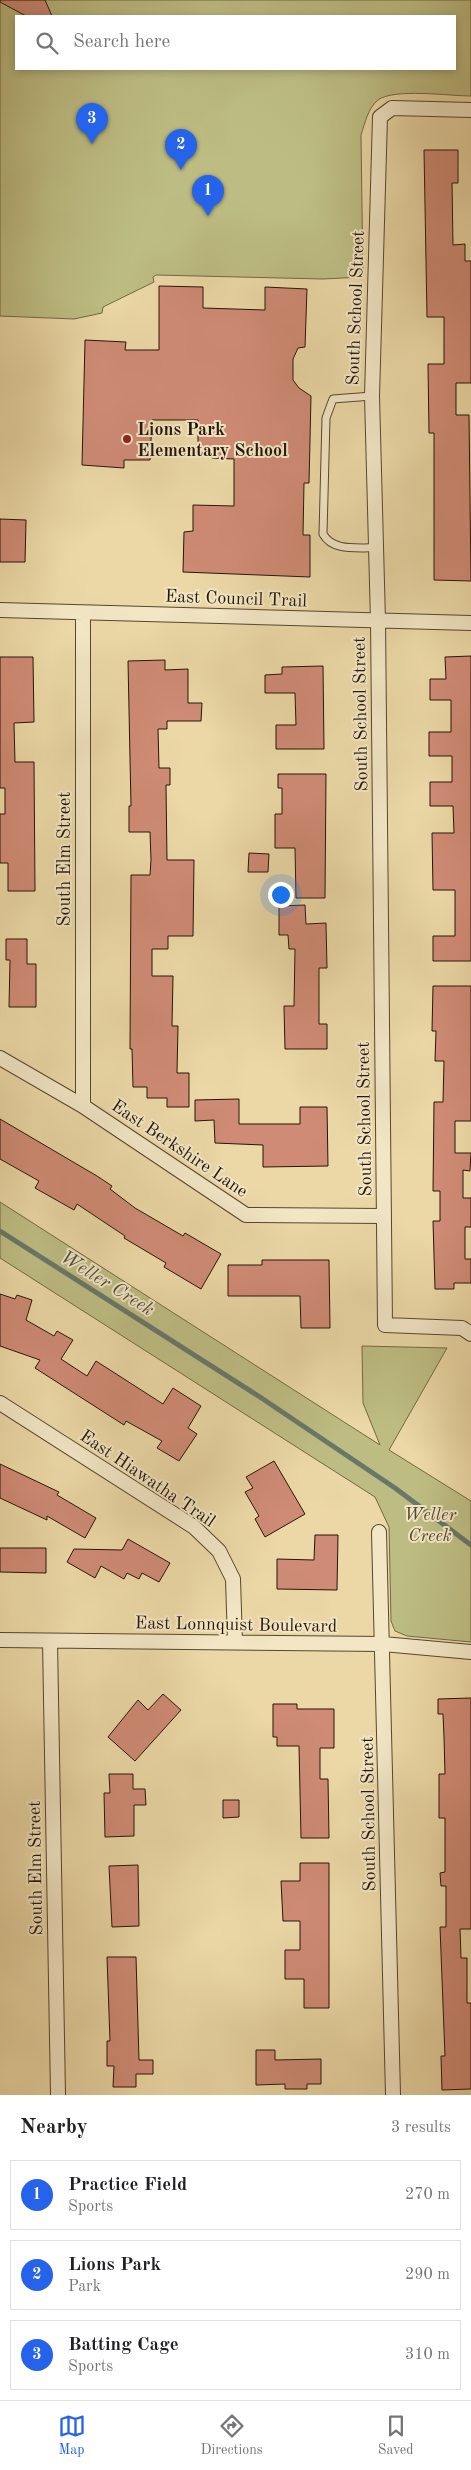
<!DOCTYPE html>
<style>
body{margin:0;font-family:"Old Standard TT",serif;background:#f6f6f6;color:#202124}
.you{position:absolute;left:280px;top:894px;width:18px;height:18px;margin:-12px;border:4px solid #fff;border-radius:50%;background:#1a73e8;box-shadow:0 0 0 8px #1a73e833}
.badge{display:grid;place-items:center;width:32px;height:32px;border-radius:50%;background:#2563eb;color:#fff;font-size:16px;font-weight:700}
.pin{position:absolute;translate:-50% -41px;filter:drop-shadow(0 1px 2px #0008)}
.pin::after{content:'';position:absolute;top:26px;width:18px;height:15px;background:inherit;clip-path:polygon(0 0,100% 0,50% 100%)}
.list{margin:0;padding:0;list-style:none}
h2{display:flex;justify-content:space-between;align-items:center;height:65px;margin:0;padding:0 20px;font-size:21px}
h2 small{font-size:16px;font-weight:400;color:#757577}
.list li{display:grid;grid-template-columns:32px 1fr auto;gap:15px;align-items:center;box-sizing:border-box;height:70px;margin:0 10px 10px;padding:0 10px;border:1px solid #e0e0e0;border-radius:0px}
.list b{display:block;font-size:19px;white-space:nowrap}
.list p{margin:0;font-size:16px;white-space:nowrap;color:#757577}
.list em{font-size:16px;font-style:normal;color:#757577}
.icon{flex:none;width:28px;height:28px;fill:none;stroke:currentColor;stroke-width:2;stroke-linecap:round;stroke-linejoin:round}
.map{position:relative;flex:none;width:471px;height:2095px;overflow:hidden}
.search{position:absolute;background:#fff;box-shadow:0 2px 8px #0003;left:15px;right:15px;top:15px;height:55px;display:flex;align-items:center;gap:12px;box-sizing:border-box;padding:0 18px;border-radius:0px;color:#757577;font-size:19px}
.sheet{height:305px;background:#fff}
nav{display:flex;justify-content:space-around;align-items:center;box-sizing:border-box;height:70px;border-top:1px solid #e0e0e0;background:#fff;font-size:14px;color:#757577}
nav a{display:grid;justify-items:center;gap:2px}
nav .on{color:#2563eb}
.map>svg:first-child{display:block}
.green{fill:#bdbd83;stroke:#726944;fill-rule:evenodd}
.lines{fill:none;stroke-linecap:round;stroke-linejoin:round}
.stream{stroke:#6a7768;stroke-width:5}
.building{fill:#cf8b75;stroke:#261506}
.service-casing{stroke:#57462e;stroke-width:9}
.minor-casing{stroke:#57462e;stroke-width:16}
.service{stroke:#f2e6c5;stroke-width:7}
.minor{stroke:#f2e6c5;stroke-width:14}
.poi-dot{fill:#8f2418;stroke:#f2e6c5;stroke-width:2}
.labels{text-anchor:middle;stroke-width:4;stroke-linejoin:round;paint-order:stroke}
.street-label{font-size:18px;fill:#261506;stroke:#f2e6c5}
.poi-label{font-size:18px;font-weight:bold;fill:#261506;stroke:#f2e6c5;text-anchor:start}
.park-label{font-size:18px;font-style:italic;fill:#53472c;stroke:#f2e6c5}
.water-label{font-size:19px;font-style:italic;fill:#4e4e3f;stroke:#f2e6c5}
</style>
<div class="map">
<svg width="471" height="2095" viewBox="0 0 471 2095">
<rect width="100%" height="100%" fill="#ebd8a6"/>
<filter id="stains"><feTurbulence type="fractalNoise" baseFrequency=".004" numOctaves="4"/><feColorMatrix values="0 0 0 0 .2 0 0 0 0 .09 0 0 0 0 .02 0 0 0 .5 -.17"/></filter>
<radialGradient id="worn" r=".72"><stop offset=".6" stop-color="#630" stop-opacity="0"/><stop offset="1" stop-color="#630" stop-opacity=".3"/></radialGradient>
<path class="green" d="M 0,0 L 471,0 L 471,96 C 450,96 394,88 378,100 C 368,108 365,123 361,135 L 363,277 L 323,279 L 156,275 L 153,277 L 154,282 L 103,307 L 102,313 L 74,319 L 0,316 ZM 16,16 L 455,16 L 455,69 L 16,69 Z
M 0,1202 L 380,1445 L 363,1403 L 362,1346 L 447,1348 L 389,1450 L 471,1501 L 471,1642 L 407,1636 L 395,1631 L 391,1621 L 389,1527 L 375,1497 L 0,1258 Z"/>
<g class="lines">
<path class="stream" d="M 0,1231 L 260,1397 L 395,1488 L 471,1545"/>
</g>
<path class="building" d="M 0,0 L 45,0 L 52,16 L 26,16 L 0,2 Z
M 424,150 L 458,150 L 458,183 L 452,183 L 453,245 L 465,244 L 465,261 L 471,261 L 471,383 L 456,383 L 456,415 L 469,415 L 471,581 L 434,580 L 434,433 L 429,433 L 428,364 L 444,364 L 444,317 L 427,317 Z
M 159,286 L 203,287 L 203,308 L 265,310 L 265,287 L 307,289 L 305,347 L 298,348 L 293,359 L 293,380 L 299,388 L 311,396 L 309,483 L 304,483 L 303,535 L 310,535 L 310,577 L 183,572 L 184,532 L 193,531 L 193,505 L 234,506 L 234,459 L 212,458 L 198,442 L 198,420 L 152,420 L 150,460 L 124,460 L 124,468 L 82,465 L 85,340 L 126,342 L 125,350 L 159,350 Z
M 0,519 L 26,520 L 25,562 L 0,562 Z
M 471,656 L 471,961 L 433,961 L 433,936 L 455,936 L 455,890 L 433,890 L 432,833 L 454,833 L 453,806 L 430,806 L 430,782 L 452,782 L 452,756 L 429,756 L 429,732 L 451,732 L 451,700 L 430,700 L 430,679 L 446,679 L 445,657 Z
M 0,657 L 33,657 L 34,722 L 14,723 L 15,762 L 34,762 L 35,891 L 8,891 L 8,863 L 0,863 L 0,814 L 5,814 L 5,788 L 0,788 Z
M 165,660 L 165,670 L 188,669 L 188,703 L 202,703 L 201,721 L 167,721 L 167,729 L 158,729 L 159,768 L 170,768 L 170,785 L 166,785 L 167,860 L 194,860 L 193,936 L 168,936 L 168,949 L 152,949 L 152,976 L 173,976 L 172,1026 L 178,1026 L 177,1073 L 189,1073 L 189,1107 L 167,1107 L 167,1098 L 147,1098 L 147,1087 L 133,1087 L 132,1049 L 130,1049 L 131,875 L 150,875 L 151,860 L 150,832 L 129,832 L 129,806 L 131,806 L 128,661 Z
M 323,666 L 324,749 L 276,749 L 276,725 L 296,725 L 295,693 L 265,693 L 265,675 L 282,674 L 282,667 Z
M 278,774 L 326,774 L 325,898 L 296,898 L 295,848 L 275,848 L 275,814 L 282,814 L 282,788 L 278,788 Z
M 249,853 L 269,854 L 268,872 L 248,872 Z
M 305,905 L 306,924 L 326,923 L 327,968 L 319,968 L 319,1024 L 327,1024 L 327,1049 L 285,1049 L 284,1006 L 294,1006 L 295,949 L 289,949 L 288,935 L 279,935 L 279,906 Z
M 6,939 L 27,939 L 27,964 L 36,964 L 36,1007 L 9,1007 L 10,960 L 6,960 Z
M 433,986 L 471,986 L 471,1121 L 455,1121 L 455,1153 L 471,1153 L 470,1171 L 463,1170 L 463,1198 L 471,1198 L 471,1227 L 465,1227 L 465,1259 L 471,1259 L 471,1283 L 454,1283 L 454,1289 L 435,1289 L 433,1221 L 440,1221 L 440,1191 L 433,1191 L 434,1102 L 443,1102 L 444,1061 L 435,1061 L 436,1031 L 432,1031 Z
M 239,1099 L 239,1124 L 300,1124 L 300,1107 L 327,1107 L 328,1166 L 263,1167 L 263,1145 L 215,1143 L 214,1120 L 195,1121 L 195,1100 Z
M 0,1119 L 97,1176 L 112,1186 L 110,1189 L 135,1208 L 183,1236 L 185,1233 L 221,1254 L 201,1289 L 164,1267 L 166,1263 L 124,1238 L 125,1236 L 77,1204 L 74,1210 L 35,1188 L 39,1181 L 0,1159 Z
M 262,1260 L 329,1260 L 330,1328 L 301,1328 L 300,1296 L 228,1296 L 228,1265 L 262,1265 Z
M 0,1294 L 15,1299 L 17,1295 L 32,1300 L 26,1320 L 54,1336 L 57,1331 L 73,1340 L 61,1359 L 87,1376 L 96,1361 L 163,1404 L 173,1388 L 201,1406 L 188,1428 L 197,1434 L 179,1461 L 157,1448 L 162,1441 L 126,1421 L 124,1425 L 35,1368 L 40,1360 L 0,1346 Z
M 274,1461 L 305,1514 L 265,1537 L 255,1519 L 259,1516 L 245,1492 L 253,1488 L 246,1477 Z
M 0,1464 L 59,1492 L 57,1495 L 96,1518 L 85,1538 L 47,1516 L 47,1520 L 0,1498 Z
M 315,1535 L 338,1535 L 337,1590 L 277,1589 L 277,1559 L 314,1560 Z
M 128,1539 L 170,1563 L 159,1582 L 142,1573 L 139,1579 L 127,1573 L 124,1579 L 101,1566 L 95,1578 L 67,1562 L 74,1549 L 122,1550 Z
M 0,1548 L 46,1548 L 46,1573 L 0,1572 Z
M 163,1694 L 181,1710 L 135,1761 L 108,1737 L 138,1700 L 148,1710 Z
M 471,1698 L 471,1929 L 460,1929 L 461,1958 L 467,1958 L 467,2003 L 471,2003 L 471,2089 L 442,2090 L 441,2056 L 445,2056 L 440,1927 L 446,1927 L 446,1886 L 441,1886 L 440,1873 L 445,1872 L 445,1818 L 439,1818 L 439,1774 L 445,1774 L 444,1737 L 443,1714 L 438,1714 L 438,1699 Z
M 273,1704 L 297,1704 L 297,1709 L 334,1709 L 334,1748 L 320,1748 L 320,1779 L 328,1779 L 329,1838 L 301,1838 L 299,1746 L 277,1746 L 277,1737 L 273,1737 Z
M 109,1774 L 133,1774 L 133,1789 L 145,1789 L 146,1805 L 134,1805 L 134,1836 L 105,1837 L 104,1793 L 110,1793 Z
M 223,1800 L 239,1800 L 239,1817 L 223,1818 Z
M 300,1863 L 329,1863 L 329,2008 L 304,2008 L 304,1979 L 285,1979 L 285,1950 L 300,1950 L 300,1921 L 283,1921 L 281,1881 L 300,1881 Z
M 138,1865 L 139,1926 L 112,1927 L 109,1866 Z
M 107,1957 L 136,1957 L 139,2060 L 153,2060 L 153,2074 L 136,2074 L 136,2087 L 113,2087 L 114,2066 L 107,2066 L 107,2041 L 110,2041 Z
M 256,2050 L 275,2050 L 275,2060 L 321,2059 L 321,2084 L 307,2084 L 307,2089 L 285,2089 L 285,2084 L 256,2085 Z"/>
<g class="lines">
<defs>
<path id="service" d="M 372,396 L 333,399 L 326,418 L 323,534 C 333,552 358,547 377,548"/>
<path id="minor" d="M 471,110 L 392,108 L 380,117 L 372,396 L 378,621 L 385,1325 L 462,1328 L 471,1334
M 0,610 L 471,623
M 0,1058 L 83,1106 L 246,1215 L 384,1216
M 83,1106 L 83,613
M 0,1403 L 194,1527 L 219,1551 L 233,1579 L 235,1642
M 379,1532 L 393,2095
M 0,1640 L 383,1644 L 471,1652
M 50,1641 L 58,2095"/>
</defs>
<use href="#service" class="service-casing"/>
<use href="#minor" class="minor-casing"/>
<use href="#service" class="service"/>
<use href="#minor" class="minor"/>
</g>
<circle class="poi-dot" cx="127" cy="439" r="5"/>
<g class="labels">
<g class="street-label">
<text transform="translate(355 308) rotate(-88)" y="6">South School Street</text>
<text transform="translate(236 598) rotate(2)" y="6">East Council Trail</text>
<text transform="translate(360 714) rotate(-91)" y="6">South School Street</text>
<text transform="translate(64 859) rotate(-90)" y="6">South Elm Street</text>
<text transform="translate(364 1119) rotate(-91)" y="6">South School Street</text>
<text transform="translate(180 1148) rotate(34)" y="6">East Berkshire Lane</text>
<text transform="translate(148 1478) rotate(34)" y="6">East Hiawatha Trail</text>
<text transform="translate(236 1624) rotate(1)" y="6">East Lonnquist Boulevard</text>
<text transform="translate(368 1814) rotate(-91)" y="6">South School Street</text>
<text transform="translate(35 1868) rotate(-91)" y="6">South Elm Street</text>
</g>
<g class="poi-label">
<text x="137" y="435">Lions Park<tspan x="137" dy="21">Elementary School</tspan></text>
</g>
<g class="park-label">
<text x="430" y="1520">Weller<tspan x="430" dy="21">Creek</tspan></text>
</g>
<g class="water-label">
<text transform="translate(108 1282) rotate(32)" y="7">Weller Creek</text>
</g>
</g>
<rect width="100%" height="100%" filter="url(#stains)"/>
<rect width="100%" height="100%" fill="url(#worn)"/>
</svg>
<div class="you"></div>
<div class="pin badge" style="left:208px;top:216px">1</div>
<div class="pin badge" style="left:181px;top:170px">2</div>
<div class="pin badge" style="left:92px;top:144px">3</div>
<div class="search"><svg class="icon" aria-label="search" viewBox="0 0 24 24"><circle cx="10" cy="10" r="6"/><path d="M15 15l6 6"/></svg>Search here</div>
</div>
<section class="sheet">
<h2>Nearby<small>3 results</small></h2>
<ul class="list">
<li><span class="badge">1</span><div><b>Practice Field</b><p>Sports</p></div><em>270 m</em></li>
<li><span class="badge">2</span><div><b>Lions Park</b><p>Park</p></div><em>290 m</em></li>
<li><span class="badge">3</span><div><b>Batting Cage</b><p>Sports</p></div><em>310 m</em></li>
</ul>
</section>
<nav>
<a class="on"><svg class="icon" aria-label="map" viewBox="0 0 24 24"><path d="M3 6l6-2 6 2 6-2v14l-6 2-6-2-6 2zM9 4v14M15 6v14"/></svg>Map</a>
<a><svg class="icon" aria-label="directions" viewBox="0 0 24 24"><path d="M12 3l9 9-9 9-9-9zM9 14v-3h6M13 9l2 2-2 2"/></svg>Directions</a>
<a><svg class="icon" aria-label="saved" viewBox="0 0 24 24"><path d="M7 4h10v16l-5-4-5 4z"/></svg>Saved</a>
</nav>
